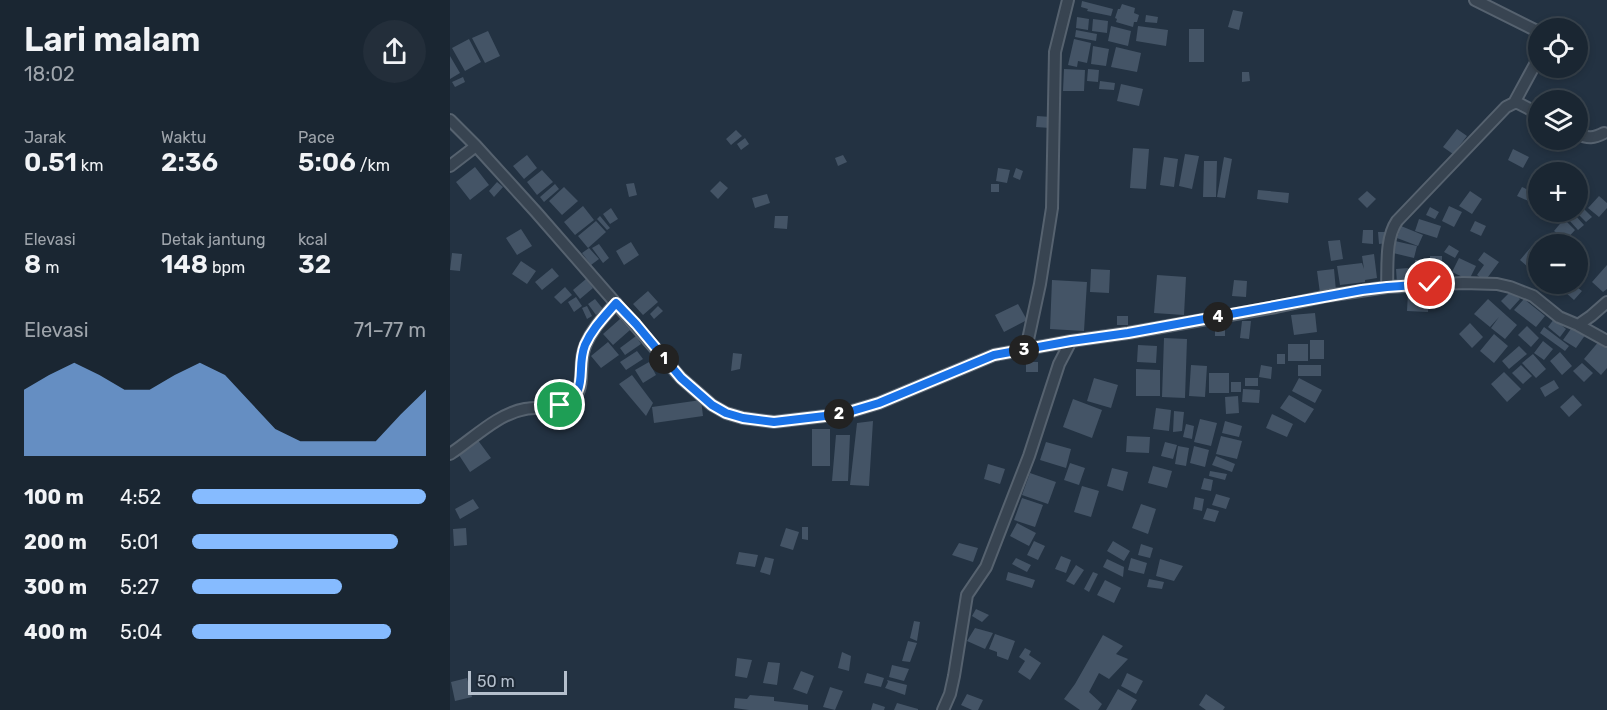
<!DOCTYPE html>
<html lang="id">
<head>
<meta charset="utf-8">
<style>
  body { margin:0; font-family:Rubik,sans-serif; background:#232e3a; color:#f1f3f6; height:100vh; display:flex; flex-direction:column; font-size:22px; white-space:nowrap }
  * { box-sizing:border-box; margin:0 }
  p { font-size:20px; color:#9fa5ac }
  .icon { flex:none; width:33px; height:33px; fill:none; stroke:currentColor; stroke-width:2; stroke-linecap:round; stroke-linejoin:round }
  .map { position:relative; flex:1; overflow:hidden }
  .drawer { display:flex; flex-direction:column; background:#1a2632; width:450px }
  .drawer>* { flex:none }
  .tools { position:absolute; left:1078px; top:18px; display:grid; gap:12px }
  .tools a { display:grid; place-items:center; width:60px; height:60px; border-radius:50%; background:#1a2632; box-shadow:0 3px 9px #0003,0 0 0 2px #38434d; font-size:30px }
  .scale { position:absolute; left:18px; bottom:15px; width:99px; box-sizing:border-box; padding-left:6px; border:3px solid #b4bfcc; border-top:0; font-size:16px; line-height:21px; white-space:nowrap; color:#b4bfcc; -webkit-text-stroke:4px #1d2936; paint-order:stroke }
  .pin { position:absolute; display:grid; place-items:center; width:51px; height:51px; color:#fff; margin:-26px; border:3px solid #fff; border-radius:50%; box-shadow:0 2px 6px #0007 }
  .km { position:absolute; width:30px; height:30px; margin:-15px; border-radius:50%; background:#222; color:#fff; font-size:16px; line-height:30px; text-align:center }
  .round { display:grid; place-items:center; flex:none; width:63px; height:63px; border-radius:32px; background:#232e3a }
  .overview { display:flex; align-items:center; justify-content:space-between; height:102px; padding:0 24px }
  h1 { font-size:33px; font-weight:600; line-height:45px }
  .figures { display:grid; grid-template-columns:repeat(3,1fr); gap:9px; height:102px; padding:6px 24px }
  .figures div { display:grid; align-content:center }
  .figures b { font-size:26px; font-weight:600 }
  .figures small { font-size:16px; font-weight:400 }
  .figures p { font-size:16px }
  .chart { height:168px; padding:12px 24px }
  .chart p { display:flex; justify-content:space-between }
  .chart svg { width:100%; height:108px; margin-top:6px; fill:#86bbff; opacity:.7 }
  ul { padding:0 24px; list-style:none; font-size:20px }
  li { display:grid; grid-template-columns:96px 72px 1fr; align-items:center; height:45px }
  li i { height:15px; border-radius:8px; background:#86bbff }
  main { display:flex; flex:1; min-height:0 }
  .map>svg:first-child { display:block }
</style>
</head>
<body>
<main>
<section class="drawer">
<div class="overview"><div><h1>Lari malam</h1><p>18:02</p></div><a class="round"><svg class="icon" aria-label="share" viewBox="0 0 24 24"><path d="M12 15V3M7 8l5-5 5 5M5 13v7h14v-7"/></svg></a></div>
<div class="figures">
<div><p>Jarak</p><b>0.51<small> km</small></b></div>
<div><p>Waktu</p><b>2:36</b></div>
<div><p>Pace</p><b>5:06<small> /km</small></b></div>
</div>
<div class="figures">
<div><p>Elevasi</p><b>8<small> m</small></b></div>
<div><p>Detak jantung</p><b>148<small> bpm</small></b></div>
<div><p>kcal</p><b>32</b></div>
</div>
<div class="chart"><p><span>Elevasi</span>71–77 m</p>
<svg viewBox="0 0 160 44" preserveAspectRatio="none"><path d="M0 44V17L10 11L20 6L30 11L40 17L50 17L60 11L70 6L80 11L90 22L100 33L110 38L120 38L130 38L140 38L150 27L160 17V44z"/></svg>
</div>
<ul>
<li><b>100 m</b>4:52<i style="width:100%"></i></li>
<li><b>200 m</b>5:01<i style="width:88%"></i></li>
<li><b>300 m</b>5:27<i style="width:64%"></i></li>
<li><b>400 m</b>5:04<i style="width:85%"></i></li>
</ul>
</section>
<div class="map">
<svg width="1157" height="710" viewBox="0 0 1157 710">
  <rect width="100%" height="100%" fill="#233242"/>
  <!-- building -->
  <path fill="#445466" d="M632 1 663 9 661 16 637 11 638 9 631 7Z
    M672 4 685 8 684 13 689 15 687 22H684L683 27 666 22 667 19 665 18 668 9H670Z
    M783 10 793 12 789 30 778 27Z
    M696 15 708 17 707 23 695 22Z
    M627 17 639 19 638 30 626 28Z
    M643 19 658 21 657 33 642 31Z
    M661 26 681 31 678 46 658 41Z
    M688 26 718 30 716 46 686 41Z
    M739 29H754V62H739Z
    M626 30 647 34 646 41 625 37Z
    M38 31 50 56 35 63 22 38Z
    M19 39 31 62 15 71 2 48Z
    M624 39 641 43 637 63 628 61 627 67 618 65Z
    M643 46 659 49 656 66 641 64Z
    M666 47 691 53 687 72 661 67Z
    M0 56 10 73 0 79Z
    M614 69 635 70 634 91H613Z
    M638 69 649 70 648 82 637 81Z
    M792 72H799L800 81 792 82Z
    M13 77 15 82 5 87 2 82Z
    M650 81 665 83 664 90 649 89Z
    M671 84 693 89 689 106 667 101Z
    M587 116 601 117 600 128 586 127Z
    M1007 129 1017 136 1003 154 993 147Z
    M286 130 292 136 281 145 276 139Z
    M295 138 299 144 291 150 287 144Z
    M683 148 699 149 696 189 680 188Z
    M1063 149 1079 157 1073 168 1058 160Z
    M735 154 749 156 742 189 729 186Z
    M77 155 87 168 74 179 63 166Z
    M393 155 397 162 388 166 385 158Z
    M714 157 728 159 724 187 710 185Z
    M774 157 782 159 775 198 767 197Z
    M754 161H767L766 197H753Z
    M25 167 39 185 20 200 6 182Z
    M548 168 560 170 557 183 546 181Z
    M566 168 573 171 570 180 563 177Z
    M92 170 103 182 87 195 77 182Z
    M270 181 278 188 268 199 260 191Z
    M47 182 53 187 44 197 39 191Z
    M184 183 187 195 179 197 176 184Z
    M105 184 109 189 94 202 90 197Z
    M541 184H549V192H541Z
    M114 187 128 201 112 215 99 201Z
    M1072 187 1087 194 1083 203 1067 196Z
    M808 190 839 193 838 203 807 199Z
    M917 191 926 199 917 208 908 199Z
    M1020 191 1032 199 1022 214 1009 206Z
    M317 194 320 203 305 208 302 198Z
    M1149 196 1157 203V208L1149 217 1138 208Z
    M133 206 144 220 125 235 114 222Z
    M999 206 1012 212 1004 227 992 221Z
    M980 207 989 212 985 219 976 215Z
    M161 208 168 219 160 224 153 214Z
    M1134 209 1142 217 1136 222 1128 214Z
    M1088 212H1100L1105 214 1100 222 1086 215Z
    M1125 215 1134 225 1128 230 1119 220Z
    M150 216 160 228 157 230 147 219Z
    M325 216H338L337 229 324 228Z
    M969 219 991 226 987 238 965 231Z
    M1114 219 1125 230 1116 240 1104 231Z
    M146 221 156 232 138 248 128 236Z
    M1025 221 1036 226 1031 236 1020 231Z
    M951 226 973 235 968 246 947 238Z
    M71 229 82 246 67 255 56 238Z
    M913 230H923V244L912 243Z
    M928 232H937L938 243 929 244Z
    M890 240 893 259 881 261 878 241Z
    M945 241 967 246 964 258 943 253Z
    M181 242 189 255 174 265 166 251Z
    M149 244 159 258 153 263 142 248Z
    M999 245 1009 251 1005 258 994 252Z
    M1082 246 1089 252V257L1079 268 1070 260Z
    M139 248 149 259 141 265 132 253Z
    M1034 252 1049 262 1035 281 1027 275 1034 265 1028 260Z
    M2 253 12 254 10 271 0 270Z
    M924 254 927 278 915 280V282L890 285 887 266 912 263 914 269 912 256Z
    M980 256H992V265H980Z
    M1009 258 1026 266 1019 280 1002 272Z
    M1132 258 1140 265 1129 275 1128 274V262Z
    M965 260H979V278H965Z
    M71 261 86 271 77 284 62 274Z
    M1157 265V289L1153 292 1142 282Z
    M980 267H995V277L980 278Z
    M102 268 109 276 92 290 85 282Z
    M958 268 959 282 947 283 946 269Z
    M641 269 660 270 659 293 640 292Z
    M884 269 886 291 870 293 867 271Z
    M707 275 736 277 734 315 704 313Z
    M136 279 143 288 130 299 123 290Z
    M602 280 637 282 634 331 600 329Z
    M784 280 797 281 796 297 782 296Z
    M1116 284H1123L1132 291 1124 300 1115 292 1120 286Z
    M115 287 122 295 111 304 104 297Z
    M198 291 208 302 193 315 183 304Z
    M1061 291 1070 299 1060 310 1051 301Z
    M958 293 979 294 978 312 957 311Z
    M126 297 132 306 124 312 118 302Z
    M145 299 153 309 146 315 138 304Z
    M1038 299 1067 325 1055 339 1041 328 1049 317 1040 327 1024 314Z
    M1074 299 1095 316 1086 327 1064 310Z
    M568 304 577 320 554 332 545 315Z
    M137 306 142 316 137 319 132 308Z
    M208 306 213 311 204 319 200 314Z
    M865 313 867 332 844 335 841 315Z
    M667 316H678V325H667Z
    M170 319 180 330 163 345 153 334Z
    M1104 319 1116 329 1110 337 1098 327Z
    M792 321H801L799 339 790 338Z
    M1020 323 1033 337 1022 348 1009 334Z
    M765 326H775V336H765Z
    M1077 326 1089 338 1081 347 1068 335Z
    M1123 326 1136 334 1126 348 1113 340Z
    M1094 327 1119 346 1115 351 1090 333Z
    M1044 334 1058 346 1044 363 1030 351Z
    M186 336 191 344 175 355 170 348Z
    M714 338 737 339 735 398 712 397Z
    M860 340H874V359H860Z
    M1150 340 1157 346V368L1151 375 1134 359Z
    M1093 341 1103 349 1094 360 1084 353Z
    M158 342 169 355 151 368 141 356Z
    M838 344H858V361H838Z
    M688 345 707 346 706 363 687 362Z
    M1069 346 1077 354 1059 369 1052 361Z
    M187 351 193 359 176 370 170 362Z
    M1110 352 1122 366 1112 375 1100 361Z
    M283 353 292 354 290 369 281 371Z
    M827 354H835V364H827Z
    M1083 354 1096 369 1086 378 1072 363Z
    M199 362 206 375 193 383 185 370Z
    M576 362H588V372H576Z
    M1132 363 1143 373 1134 382 1123 371Z
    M741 365 757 366 755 397 739 396Z
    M811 365 822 367 821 379 809 377Z
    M848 365H871V376H848Z
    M1071 365 1082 376 1073 384 1062 373Z
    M686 369 710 370V396H686Z
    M1054 372 1071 389 1057 402 1041 384Z
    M759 373H779V393H759Z
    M182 375 203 403 196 416 169 384Z
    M644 378 668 385 661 408 637 401Z
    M795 378H808V386H795Z
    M849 378 872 390 865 403 842 391Z
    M1104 380 1109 388 1095 397 1090 388Z
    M781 382H791V392H781Z
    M793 389 810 390 809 403 792 402Z
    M839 395 864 409 855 423 830 408Z
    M1123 395 1132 405 1119 417 1110 407Z
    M788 396 789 413 776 414 775 397Z
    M623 399 652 410 642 438 613 427Z
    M251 400 253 416 204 423 202 407Z
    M706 408 721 410 719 431 703 429Z
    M724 411 734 412 732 431 723 432Z
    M822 414 843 424 837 437 816 428Z
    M750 419 767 423 761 446 744 442Z
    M423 421 419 486 400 485 407 423Z
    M775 421 792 426 789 437 772 433Z
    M736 424 744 426 742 439 733 437Z
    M362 429H380V466H362Z
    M386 435H400L398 481H382Z
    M677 436 700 437 699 453 676 452Z
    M771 436 792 441 787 459 766 454Z
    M27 439 41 458 20 472 7 452Z
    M596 442 621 449 616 468 590 460Z
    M715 442 727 445 723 459 711 456Z
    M728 446 739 448 736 466 725 464Z
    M744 446 759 450 755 467 740 463Z
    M766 456 785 464 782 472 762 465Z
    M620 463 635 468 629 485 614 480Z
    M538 464 555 469 550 484 534 479Z
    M703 466 722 471 717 488 698 483Z
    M662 468 678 472 673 491 657 486Z
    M760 471 777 474 775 480 759 476Z
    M580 473 606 482 598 504 572 495Z
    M754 478 763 480 761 491 751 489Z
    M632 486 649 491 641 517 624 512Z
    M766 494 780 498 776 509 762 505Z
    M745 497 754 499 752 511 743 509Z
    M572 498 593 505 585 527 564 520Z
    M23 499 29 508 10 519 5 509Z
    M691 504 706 509 698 534 682 528Z
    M757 508 769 511 765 522 753 519Z
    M567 523 586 533 579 546 560 536Z
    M352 527H358V540L352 539Z
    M16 528 17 545 4 546 3 529Z
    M336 528 349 532 343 550 330 546Z
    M584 541 595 546 588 560 577 555Z
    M663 541 680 551 674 561 657 551Z
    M509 543 528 548 523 562 502 555Z
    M691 544 703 548 700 558 688 555Z
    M289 552 308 555 305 567 286 564Z
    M611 556 621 560 616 573 605 569Z
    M315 557 324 559 320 575 310 572Z
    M566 558 581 565 577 572 562 564Z
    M681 558 697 563 694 574 678 570Z
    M657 559 674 567 673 577 653 567Z
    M710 559 733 566 724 581 706 576Z
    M626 565 634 570 624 585 616 581Z
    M558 572 585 580 582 588 556 580Z
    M643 572 648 574 639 592 634 589Z
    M699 579 714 582 712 589 697 587Z
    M655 580 671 588 664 603 647 595Z
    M526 609 539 615 532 622 522 616Z
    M464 621 470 622 467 641 460 638Z
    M525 628 543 633 535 649 517 641Z
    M545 634 565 641 558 660 547 656V652L539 649Z
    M653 635 673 646 666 654 678 659 659 679 649 673 639 692 652 704 648 710H630L614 699 625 684Z
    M458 641 467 643 460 662 452 661Z
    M575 648 581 651 579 655 591 663 580 680 568 672 575 661 569 657Z
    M392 652 401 656 399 671 388 668Z
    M287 658 302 660 297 678 285 676Z
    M318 662 330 663 327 685 313 683Z
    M442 665 459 669 454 681 439 677Z
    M351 671 364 676 357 694 343 689Z
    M417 673 434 678 431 687 414 683Z
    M677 673 693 681 686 694 671 686Z
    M17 678 22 697 5 701 1 682Z
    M437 680 457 685 455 695 435 688 438 682Z
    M380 687 393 691 385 710 373 707Z
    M668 689 687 700 681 710H656Z
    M517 694 533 700 528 710H522L511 705Z
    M756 694 775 707 773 710H756L749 705Z
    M300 695 324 697V701L358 705V710H299L284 708 285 698 297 699Z
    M423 703 435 707 434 710H421Z
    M447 703 468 709V710H444Z"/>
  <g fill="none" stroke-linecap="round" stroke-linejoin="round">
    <defs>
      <path id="minor" d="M1025 0 1089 32
        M1064 103 1089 57
        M0 120 26 146 86 212 231 378 262 405 276 413 293 418 324 422 392 414 429 403 544 355 621 341 678 333 826 307 877 296 937 287 1013 283 1047 284 1060 287 1083 296 1109 317 1128 325 1157 341
        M1128 134C1138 139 1144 138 1154 133
        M0 166 26 146
        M937 287C938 266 935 239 947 221L1056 107 1064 103H1068L1089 114
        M1128 325 1141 316 1157 302
        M576 349 590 284 602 208 605 52 618 0
        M0 454C23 439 47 414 75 409 91 406 118 411 127 394 133 385 130 365 133 353 137 334 153 318 166 303
        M493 710 500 694 504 676 517 595 536 567 579 456 609 364 621 341"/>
    </defs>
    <!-- minor casing -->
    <use href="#minor" stroke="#56626f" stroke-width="14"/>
    <!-- minor -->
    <use href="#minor" stroke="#384451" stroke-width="10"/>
  </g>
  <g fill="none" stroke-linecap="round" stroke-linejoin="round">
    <defs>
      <path id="route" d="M110 405C141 393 125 370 135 345 142 329 154 317 166 303L186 324 231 378 262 405 276 413 293 418 324 422 392 414 429 403 544 355 621 341 678 333 912 290 937 287 980 284"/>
    </defs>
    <!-- route casing -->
    <use href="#route" stroke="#fff" stroke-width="12"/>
    <!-- route -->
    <use href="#route" stroke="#1a73e8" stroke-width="8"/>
  </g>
</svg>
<div class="tools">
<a><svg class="icon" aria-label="locate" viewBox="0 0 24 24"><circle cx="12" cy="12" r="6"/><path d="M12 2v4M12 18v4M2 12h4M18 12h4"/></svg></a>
<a><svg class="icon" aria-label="layers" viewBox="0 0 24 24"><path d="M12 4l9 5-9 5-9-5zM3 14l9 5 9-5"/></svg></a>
<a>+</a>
<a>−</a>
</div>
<div class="scale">50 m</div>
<div class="pin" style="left:110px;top:405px;background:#1e9e55"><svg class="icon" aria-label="arrive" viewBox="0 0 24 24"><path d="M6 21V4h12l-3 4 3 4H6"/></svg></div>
<div class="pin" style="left:980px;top:284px;background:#d93025"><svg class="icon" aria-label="check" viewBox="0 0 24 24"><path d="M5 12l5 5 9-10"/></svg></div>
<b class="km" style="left:214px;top:359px">1</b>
<b class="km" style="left:389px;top:414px">2</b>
<b class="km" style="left:574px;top:350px">3</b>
<b class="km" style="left:768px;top:317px">4</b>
</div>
</main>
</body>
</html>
